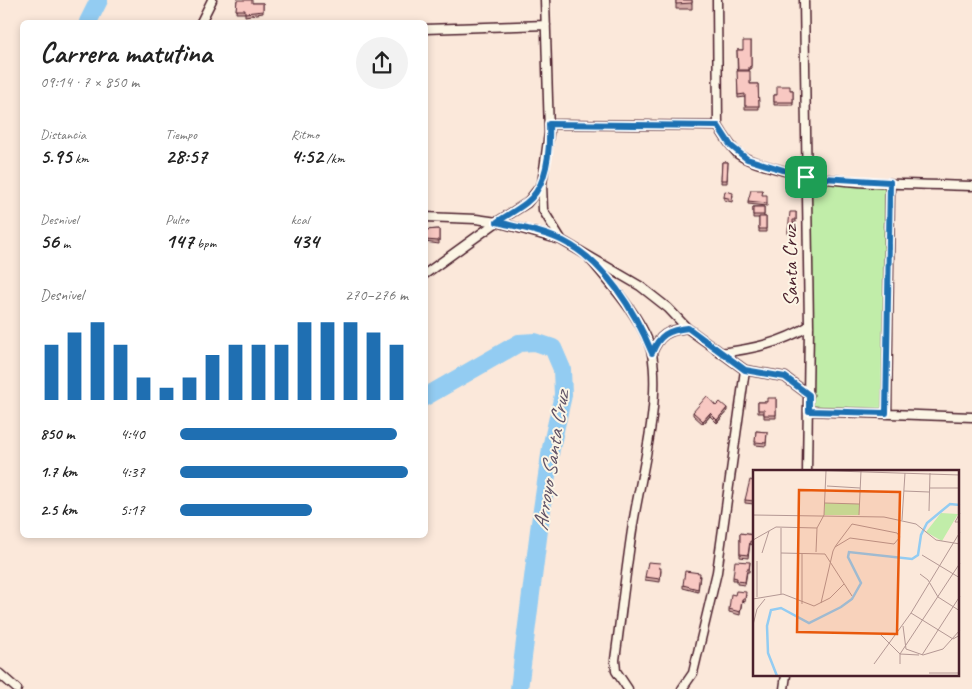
<!DOCTYPE html>
<html lang="es">
<head>
<meta charset="utf-8">
<style>
  body { margin:0; font-family:Caveat,sans-serif; background:#f2f2f2; color:#222; height:100vh; display:flex; flex-direction:column; font-size:19px; white-space:nowrap }
  * { box-sizing:border-box; margin:0 }
  p { font-size:16px; color:#767676 }
  .icon { flex:none; width:28px; height:28px; fill:none; stroke:currentColor; stroke-width:2; stroke-linecap:round; stroke-linejoin:round }
  .map { position:relative; flex:1; overflow:hidden }
  .panel { position:absolute; left:20px; top:20px; width:408px; height:518px; display:flex; flex-direction:column; background:#fff; border-radius:8px; box-shadow:0 2px 8px #0003 }
  .panel>* { flex:none }
  .pin { position:absolute; display:grid; place-items:center; width:42px; height:42px; color:#fff; margin:-21px; border-radius:10px; box-shadow:0 2px 8px #0006 }
  .round { display:grid; place-items:center; flex:none; width:52px; height:52px; border-radius:26px; background:#f2f2f2 }
  .headline { display:flex; align-items:center; justify-content:space-between; height:85px; padding:0 20px }
  h1 { font-size:28px; font-weight:700; line-height:38px }
  .stats { display:grid; grid-template-columns:repeat(3,1fr); gap:8px; height:85px; padding:5px 20px }
  .stats div { display:grid; align-content:center }
  .stats b { font-size:21px; font-weight:700 }
  .stats small { font-size:14px; font-weight:400 }
  .stats p { font-size:14px }
  .chart { height:140px; padding:10px 20px }
  .chart p { display:flex; justify-content:space-between }
  .chart svg { width:100%; height:90px; margin-top:5px; stroke:#1f6fb2; stroke-width:6 }
  ul { padding:0 20px; list-style:none; font-size:16px }
  li { display:grid; grid-template-columns:80px 60px 1fr; align-items:center; height:38px }
  li i { height:12px; border-radius:6px; background:#1f6fb2 }
  .map>svg:first-child { display:block }
</style>
</head>
<body>
<div class="map">
<svg width="972" height="689" viewBox="0 0 972 689">
  <rect width="100%" height="100%" fill="#fbe8da"/>
  <filter id="ink" filterUnits="userSpaceOnUse"><feTurbulence type="fractalNoise" baseFrequency=".02" numOctaves="2"/><feDisplacementMap in="SourceGraphic" scale="10" xChannelSelector="R" yChannelSelector="G"/><feConvolveMatrix kernelMatrix="1 2 1 2 8 2 1 2 1" color-interpolation-filters="sRGB"/></filter>
  <g filter="url(#ink)">
    <!-- green -->
    <path fill="#c1eda9" stroke="#86866a" d="M806 177 890 183 887 413 809 411Z"/>
    <g fill="none" stroke-linecap="round" stroke-linejoin="round">
      <!-- river -->
      <path stroke="#93ccf2" stroke-width="18" d="M88 22 99 0
        M425 397 519 343 535 342 553 348 562 369 563 395 551 448 539 530 519 689"/>
      <defs>
        <path id="minor" d="M717 0 718 126
          M804 0 809 326 807 472
          M201 22 212 0
          M425 29 546 25
          M549 124 718 126C724 136 730 146 738 154 746 160 757 163 767 166 832 187 904 183 972 186
          M542 184 543 210 561 239
          M425 217 476 219 497 222 561 240 640 286 668 308 687 328 745 370 717 572 693 673 682 689
          M590 259C610 283 646 323 652 354 661 404 641 474 633 524 626 569 621 615 615 660L616 671 628 689
          M425 274 497 222 527 203 542 184 549 133 545 0
          M652 353C659 335 668 330 687 328
          M720 353C753 349 781 343 809 326
          M745 370 785 377 809 395
          M809 411 972 417
          M887 413 890 183
          M0 674 17 689
          M784 689 786 675"/>
      </defs>
      <!-- minor casing -->
      <use href="#minor" stroke="#4a1f2b" stroke-width="11"/>
      <!-- minor -->
      <use href="#minor" stroke="#fcf5e5" stroke-width="8"/>
    </g>
    <!-- wall -->
    <path fill="#d5aca7" stroke="#4a1f2b" d="M237 0 252 3H263V13L245 16V13H236Z
      M676 0H692V9H676Z
      M751 41V69H749L750 84H758L759 109H745V97L738 98 737 50H743Z
      M790 90H793V105H774V95H777Z
      M722 162H728L727 183H721Z
      M733 195 732 202 724 200V197Z
      M762 195 767 203V206L748 204V201Z
      M753 207H764V217H766V232H759V218H753Z
      M796 212V223H793V233L788 234V231Z
      M439 229V244L425 242V230Z
      M776 398V418H764V413H758V402H767Z
      M716 406 727 411 717 423 710 416 703 424 693 415V412Z
      M756 431 767 432 766 446 755 445Z
      M754 481V504L745 503V500Z
      M740 533 754 535V545L750 544 748 558 740 557Z
      M750 562 749 572H747L745 585 737 584V580H733V577Z
      M660 568 661 571 660 582 645 580V577Z
      M700 576 698 592 683 588V585Z
      M746 595 745 602 742 601 740 615 729 612V609Z"/>
    <!-- shaded-wall -->
    <path fill="#ae8c88" stroke="#4a1f2b" d="M727 408V411L717 423V420Z
      M710 413V416L703 424V421Z"/>
    <!-- building -->
    <path fill="#f8c8c2" stroke="#4a1f2b" d="M237 0H252V3H263V11L245 13V10H236Z
      M676 0H692V3L676 4Z
      M743 41H751V66L749 67V70H738L737 50H743Z
      M737 71H750V84H758L759 106H745V94L738 95Z
      M777 86H790V90H793V102H774V95H777Z
      M722 162H728L727 180H721Z
      M751 190H763L762 195H767V203L748 201Z
      M725 191 733 193 732 199 724 197Z
      M753 207H764V215H753Z
      M790 212H796V220H793V231H788Z
      M759 217H766V229H759Z
      M439 229V241L425 240V230Z
      M707 396 716 406 720 402 727 408 717 420 710 413 703 421 693 412Z
      M767 398H776V415H764V410H758V402H767Z
      M756 431 767 432 766 443 755 442Z
      M750 480 754 481V501L745 500Z
      M740 533 754 535V542L750 541 748 555 740 554Z
      M735 561 750 562 749 569H747L745 582 737 581V578L733 577Z
      M648 562 660 563 659 568H661L660 579 645 577Z
      M685 571 700 573 698 589 683 585Z
      M736 591 746 592 745 599H742L740 612 729 609 731 594 735 595Z"/>
  </g>
  <g fill="none" stroke-linecap="round" stroke-linejoin="round" filter="url(#ink)">
    <defs>
      <path id="route" d="M549 124 718 126 731 146 747 159 806 177 890 182 886 413 809 411V395L785 377 745 370 688 328C668 330 659 335 652 353 635 311 605 262 563 241 543 231 518 227 497 222 506 216 517 210 526 203 548 186 550 150 549 124Z"/>
    </defs>
    <!-- route casing -->
    <use href="#route" stroke="#fff" stroke-width="10"/>
    <!-- route -->
    <use href="#route" stroke="#1f6fb2" stroke-width="6"/>
  </g>
  <g text-anchor="middle" stroke-width="4" stroke-linejoin="round" paint-order="stroke">
    <!-- street labels -->
    <g font-size="21" fill="#4a1f2b" stroke="#fcf5e5">
      <text transform="translate(790 266) rotate(-91)" y="7">Santa Cruz</text>
    </g>
    <!-- water labels -->
    <g font-size="22" font-style="italic" fill="#605367" stroke="#fcf5e5">
      <text transform="translate(550 461) rotate(-81)" y="8">Arroyo Santa Cruz</text>
    </g>
  </g>
  <!-- overview -->
  <g transform="translate(753 470)">
    <rect width="206" height="206" fill="#fbe8da"/>
    <path d="M72 33 106 34V45H71ZM188 43 205 44 189 71 173 62Z" fill="#c1eda9"/>
    <path fill="none" stroke="#93ccf2" stroke-width="2.5" d="M24 206 15 183 14 156 18 140 28 138 56 153 88 137 99 129 108 113 95 87 96 82 159 89 165 85 168 65 174 53 197 34 207 35"/>
    <path fill="none" stroke="#b49894" stroke-width="1" d="M51 0 207 5M74 16 107 18M177 18H207M151 21 176 22M72 33 106 34M176 41 177 3M207 43 202 52H207M0 45 131 47 163 54 183 70 207 74M106 45 108 1M149 50 152 3M0 70 23 57 64 58M63 82 64 58 71 45 73 1M9 83 16 61M28 83 72 84 99 126M49 83V134M169 85 207 108M4 91V127M167 104 175 110 185 127 207 141M28 124V58M0 129 30 124 61 136 77 128 91 114M68 133 80 81 82 77 84 74 99 54 144 63 147 67 141 74 97 68 82 77M158 143 200 169 207 165M0 155 4 139 12 129M150 156 153 179 170 185 190 179 207 160M128 165 147 184 166 185M169 185 207 126M121 194 158 143 207 62M147 194V184L207 93M176 203H207"/>
    <path fill="#e8590c" fill-opacity="0.15" stroke="#e8590c" stroke-width="2.5" d="M46 20 147 22 144 164 44 162Z"/>
    <rect width="206" height="206" fill="none" stroke="#4a1f2b" stroke-width="2.5"/>
  </g>
</svg>
<div class="pin" style="left:806px;top:177px;background:#1e9e55"><svg class="icon" aria-label="arrive" viewBox="0 0 24 24"><path d="M6 21V4h12l-3 4 3 4H6"/></svg></div>
<section class="panel">
<div class="headline"><div><h1>Carrera matutina</h1><p>09:14 · 7 × 850 m</p></div><a class="round"><svg class="icon" aria-label="share" viewBox="0 0 24 24"><path d="M12 15V3M7 8l5-5 5 5M5 13v7h14v-7"/></svg></a></div>
<div class="stats">
<div><p>Distancia</p><b>5.95<small> km</small></b></div>
<div><p>Tiempo</p><b>28:57</b></div>
<div><p>Ritmo</p><b>4:52<small> /km</small></b></div>
</div>
<div class="stats">
<div><p>Desnivel</p><b>56<small> m</small></b></div>
<div><p>Pulso</p><b>147<small> bpm</small></b></div>
<div><p>kcal</p><b>434</b></div>
</div>
<div class="chart"><p><span>Desnivel</span>270–276 m</p>
<svg viewBox="0 0 160 44" preserveAspectRatio="none"><path d="M5 44V17M15 44V11M25 44V6M35 44V17M45 44V33M55 44V38M65 44V33M75 44V22M85 44V17M95 44V17M105 44V17M115 44V6M125 44V6M135 44V6M145 44V11M155 44V17"/></svg>
</div>
<ul>
<li><b>850 m</b>4:40<i style="width:95%"></i></li>
<li><b>1.7 km</b>4:37<i style="width:100%"></i></li>
<li><b>2.5 km</b>5:17<i style="width:58%"></i></li>
</ul>
</section>
</div>
</body>
</html>
